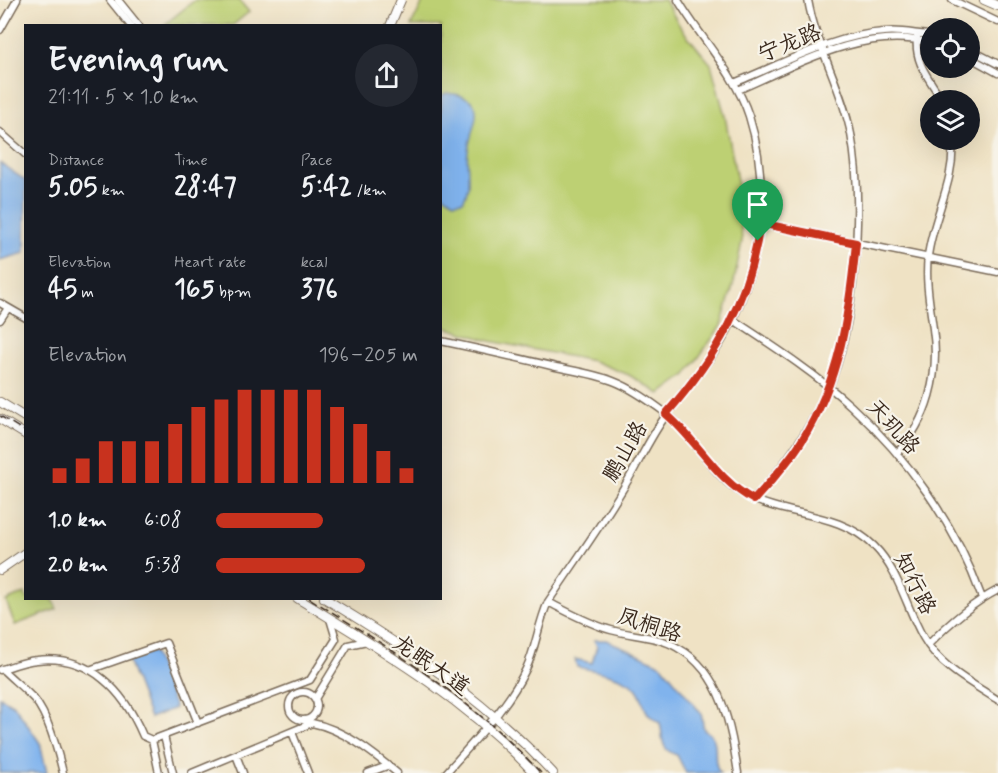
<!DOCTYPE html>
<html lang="en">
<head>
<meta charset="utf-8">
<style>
  body { margin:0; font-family:Mynerve,"LXGW WenKai TC",sans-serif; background:#242831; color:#f1f3f6; height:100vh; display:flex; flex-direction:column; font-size:22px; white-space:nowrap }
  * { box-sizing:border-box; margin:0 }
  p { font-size:20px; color:#9ea1a6 }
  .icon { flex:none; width:33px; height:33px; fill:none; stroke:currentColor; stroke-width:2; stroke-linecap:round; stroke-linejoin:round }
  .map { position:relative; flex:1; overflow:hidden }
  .side { position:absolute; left:24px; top:24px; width:418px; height:576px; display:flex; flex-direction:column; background:#171b24; border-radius:0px; box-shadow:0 6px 24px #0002 }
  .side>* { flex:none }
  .controls { position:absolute; left:920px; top:18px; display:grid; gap:12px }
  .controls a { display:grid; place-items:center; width:60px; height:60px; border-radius:50%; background:#171b24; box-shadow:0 6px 24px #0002; font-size:30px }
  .pin { position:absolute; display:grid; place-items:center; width:51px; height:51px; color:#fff; margin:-62px -26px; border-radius:50% 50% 50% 0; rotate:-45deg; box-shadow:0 0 6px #0007 }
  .pin .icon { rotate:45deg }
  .round { display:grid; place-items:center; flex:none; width:63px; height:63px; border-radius:32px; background:#242831 }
  .overview { display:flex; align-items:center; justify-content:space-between; height:102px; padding:0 24px }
  h1 { font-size:33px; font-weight:700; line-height:45px }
  .metrics { display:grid; grid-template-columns:repeat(3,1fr); gap:9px; height:102px; padding:6px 24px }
  .metrics div { display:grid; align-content:center }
  .metrics b { font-size:26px; font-weight:700 }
  .metrics small { font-size:16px; font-weight:400 }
  .metrics p { font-size:16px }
  .chart { height:168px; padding:12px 24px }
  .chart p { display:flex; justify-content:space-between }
  .chart svg { width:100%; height:108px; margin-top:6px; stroke:#c8321e; stroke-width:6 }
  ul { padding:0 24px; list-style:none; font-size:20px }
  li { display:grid; grid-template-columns:96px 72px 1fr; align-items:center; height:45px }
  li i { height:15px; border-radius:8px; background:#c8321e }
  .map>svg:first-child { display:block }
</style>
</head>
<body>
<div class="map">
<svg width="998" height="773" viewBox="0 0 998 773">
  <rect width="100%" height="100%" fill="#f7f3e8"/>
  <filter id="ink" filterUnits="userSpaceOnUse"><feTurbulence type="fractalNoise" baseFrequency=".0167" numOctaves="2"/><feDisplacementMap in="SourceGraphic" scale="12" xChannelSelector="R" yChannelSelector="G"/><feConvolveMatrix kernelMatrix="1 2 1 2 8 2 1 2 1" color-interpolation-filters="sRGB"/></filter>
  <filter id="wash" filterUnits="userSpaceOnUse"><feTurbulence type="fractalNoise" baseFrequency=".008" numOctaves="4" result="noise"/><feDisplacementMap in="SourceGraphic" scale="24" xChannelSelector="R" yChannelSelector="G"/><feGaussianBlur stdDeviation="1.35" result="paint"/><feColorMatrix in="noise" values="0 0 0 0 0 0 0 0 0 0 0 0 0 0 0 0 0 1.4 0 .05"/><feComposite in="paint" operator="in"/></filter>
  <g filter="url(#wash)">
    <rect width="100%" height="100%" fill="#efe2c4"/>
    <!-- green -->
    <path fill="#bdd073" stroke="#7c7d48" stroke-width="1.5" d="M195 0H239L249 12 233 25H164Z
      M424 0H665L681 28 711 64 725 116 738 186 742 241 734 282 721 326 686 375 660 394 629 375 593 361 490 341 441 326V26H411Z
      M25 593 26 598 53 599 57 609 15 625 6 601Z"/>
    <!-- water -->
    <path fill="#80b3ed" stroke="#5e6e86" stroke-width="1.5" d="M446 93C494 97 471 123 468 151 465 169 473 184 463 201L454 202 441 193V96Z
      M0 163 26 181 25 253 0 260Z
      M594 640H606L630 650 662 665 701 713 704 730C724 740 709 757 720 773H686L677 755C659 750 664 738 660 723 638 710 648 703 636 688 626 676 592 670 577 667L575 659 592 663 597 646Z
      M153 651 175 708 150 718 128 661Z
      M0 697 14 705 40 743 47 773H0Z"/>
  </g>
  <g filter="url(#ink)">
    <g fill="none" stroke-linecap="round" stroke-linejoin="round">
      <defs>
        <path id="minor" d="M110 0 131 26
          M118 0 139 26
          M952 0 998 22
          M0 30 17 0
          M917 37C914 64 930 79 942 100
          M969 49 998 64
          M969 57 998 73
          M734 83C780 65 834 35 884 32 899 30 915 34 930 35
          M738 90C796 65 866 25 930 43
          M0 132 26 155
          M760 223 998 272
          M0 303 26 318
          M732 319C773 346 815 373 851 406 908 458 956 525 982 598
          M0 320 8 308
          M441 341C479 349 518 358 556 367 575 371 595 374 613 381 632 388 651 402 667 414 696 438 712 477 745 495 787 518 838 510 874 546 899 571 906 607 923 637 939 666 971 683 998 700
          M897 453C928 420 940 374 933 329 930 305 925 281 928 256 933 216 956 180 952 140
          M754 500C784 466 809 432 827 391 856 328 864 202 851 134 842 88 816 46 808 0
          M548 602C568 612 589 624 611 630 633 636 659 636 678 648 722 672 731 728 738 773
          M928 645C949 623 971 604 998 590
          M2 669C11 678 21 686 30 695 47 709 58 752 63 773
          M0 670C12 666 24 661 37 660 90 654 124 691 143 736L152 740 159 773
          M89 670 166 643 198 723
          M289 706a14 14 0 1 1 28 0a14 14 0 1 1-28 0Z
          M315 699 348 645 367 641
          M292 732 308 773
          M164 736 173 773
          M152 740 310 680 336 639 330 619
          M236 755 243 773
          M192 773 312 723C343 729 373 753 397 773
          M368 773 387 766
          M446 773C474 740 507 709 526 669 536 648 538 624 548 602 572 566 598 530 621 492 637 467 649 438 667 414 686 388 708 365 724 337 760 271 772 189 749 116 735 73 701 39 678 0"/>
        <path id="major" d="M984 0 998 6
          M390 26 401 0
          M0 402 26 418
          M0 419 26 435
          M0 570 26 552
          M297 598C382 650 466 699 534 773
          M324 598C410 650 484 699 553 773"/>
      </defs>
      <!-- minor casing -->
      <use href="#minor" stroke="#7a6a58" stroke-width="9"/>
      <!-- major casing -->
      <use href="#major" stroke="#7a6a58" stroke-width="10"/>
      <!-- minor -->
      <use href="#minor" stroke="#fff" stroke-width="6"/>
      <!-- major -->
      <use href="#major" stroke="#fff" stroke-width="8"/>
      <!-- rail -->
      <path stroke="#3b2a1e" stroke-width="1.5" stroke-dasharray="9 4.5" stroke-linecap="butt" d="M0 416 26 432
        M309 598C395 651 471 698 541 773"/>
    </g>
  </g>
  <g fill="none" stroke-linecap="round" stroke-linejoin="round" filter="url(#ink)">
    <defs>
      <path id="route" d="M760 223 856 243C849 315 840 380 801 442 788 463 770 482 754 500 716 480 698 441 666 414 716 357 750 299 760 223Z"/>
    </defs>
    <!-- route casing -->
    <use href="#route" stroke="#fff" stroke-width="12"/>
    <!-- route -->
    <use href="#route" stroke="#c8321e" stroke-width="8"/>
  </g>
  <g text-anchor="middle" stroke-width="4.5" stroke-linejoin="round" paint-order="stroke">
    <!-- street labels -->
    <g font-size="22" fill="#3b2a1e" stroke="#f7f3e8">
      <text transform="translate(789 42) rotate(-22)" y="8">宁龙路</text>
      <text transform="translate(894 426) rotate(47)" y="8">天玑路</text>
      <text transform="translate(624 451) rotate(-60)" y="8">鹏山路</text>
      <text transform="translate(916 583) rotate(63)" y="8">知行路</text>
      <text transform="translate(650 624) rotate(18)" y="8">凤桐路</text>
      <text transform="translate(432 664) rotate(35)" y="8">龙眠大道</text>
    </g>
  </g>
</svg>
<div class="controls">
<a><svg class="icon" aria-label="locate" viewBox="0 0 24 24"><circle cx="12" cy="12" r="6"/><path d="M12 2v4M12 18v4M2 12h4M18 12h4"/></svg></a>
<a><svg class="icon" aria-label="layers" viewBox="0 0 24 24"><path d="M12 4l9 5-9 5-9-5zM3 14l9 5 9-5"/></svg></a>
</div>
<div class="pin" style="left:758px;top:241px;background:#1e9e55"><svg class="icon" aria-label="arrive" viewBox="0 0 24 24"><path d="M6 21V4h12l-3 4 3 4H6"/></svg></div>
<section class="side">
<div class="overview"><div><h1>Evening run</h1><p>21:11 · 5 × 1.0 km</p></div><a class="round"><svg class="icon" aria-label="share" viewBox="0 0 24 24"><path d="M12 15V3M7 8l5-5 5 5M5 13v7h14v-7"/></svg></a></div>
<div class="metrics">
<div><p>Distance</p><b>5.05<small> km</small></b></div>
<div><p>Time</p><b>28:47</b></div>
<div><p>Pace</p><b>5:42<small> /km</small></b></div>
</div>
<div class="metrics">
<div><p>Elevation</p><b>45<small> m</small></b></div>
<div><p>Heart rate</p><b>165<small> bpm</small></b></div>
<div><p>kcal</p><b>376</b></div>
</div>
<div class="chart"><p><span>Elevation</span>196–205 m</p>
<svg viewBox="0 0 160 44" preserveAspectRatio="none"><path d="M5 44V38M15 44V34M25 44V27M35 44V27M45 44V27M55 44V20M65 44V13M75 44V10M85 44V6M95 44V6M105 44V6M115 44V6M125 44V13M135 44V20M145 44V31M155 44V38"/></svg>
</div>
<ul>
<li><b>1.0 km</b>6:08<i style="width:53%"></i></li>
<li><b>2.0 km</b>5:38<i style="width:74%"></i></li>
</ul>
</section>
</div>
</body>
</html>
